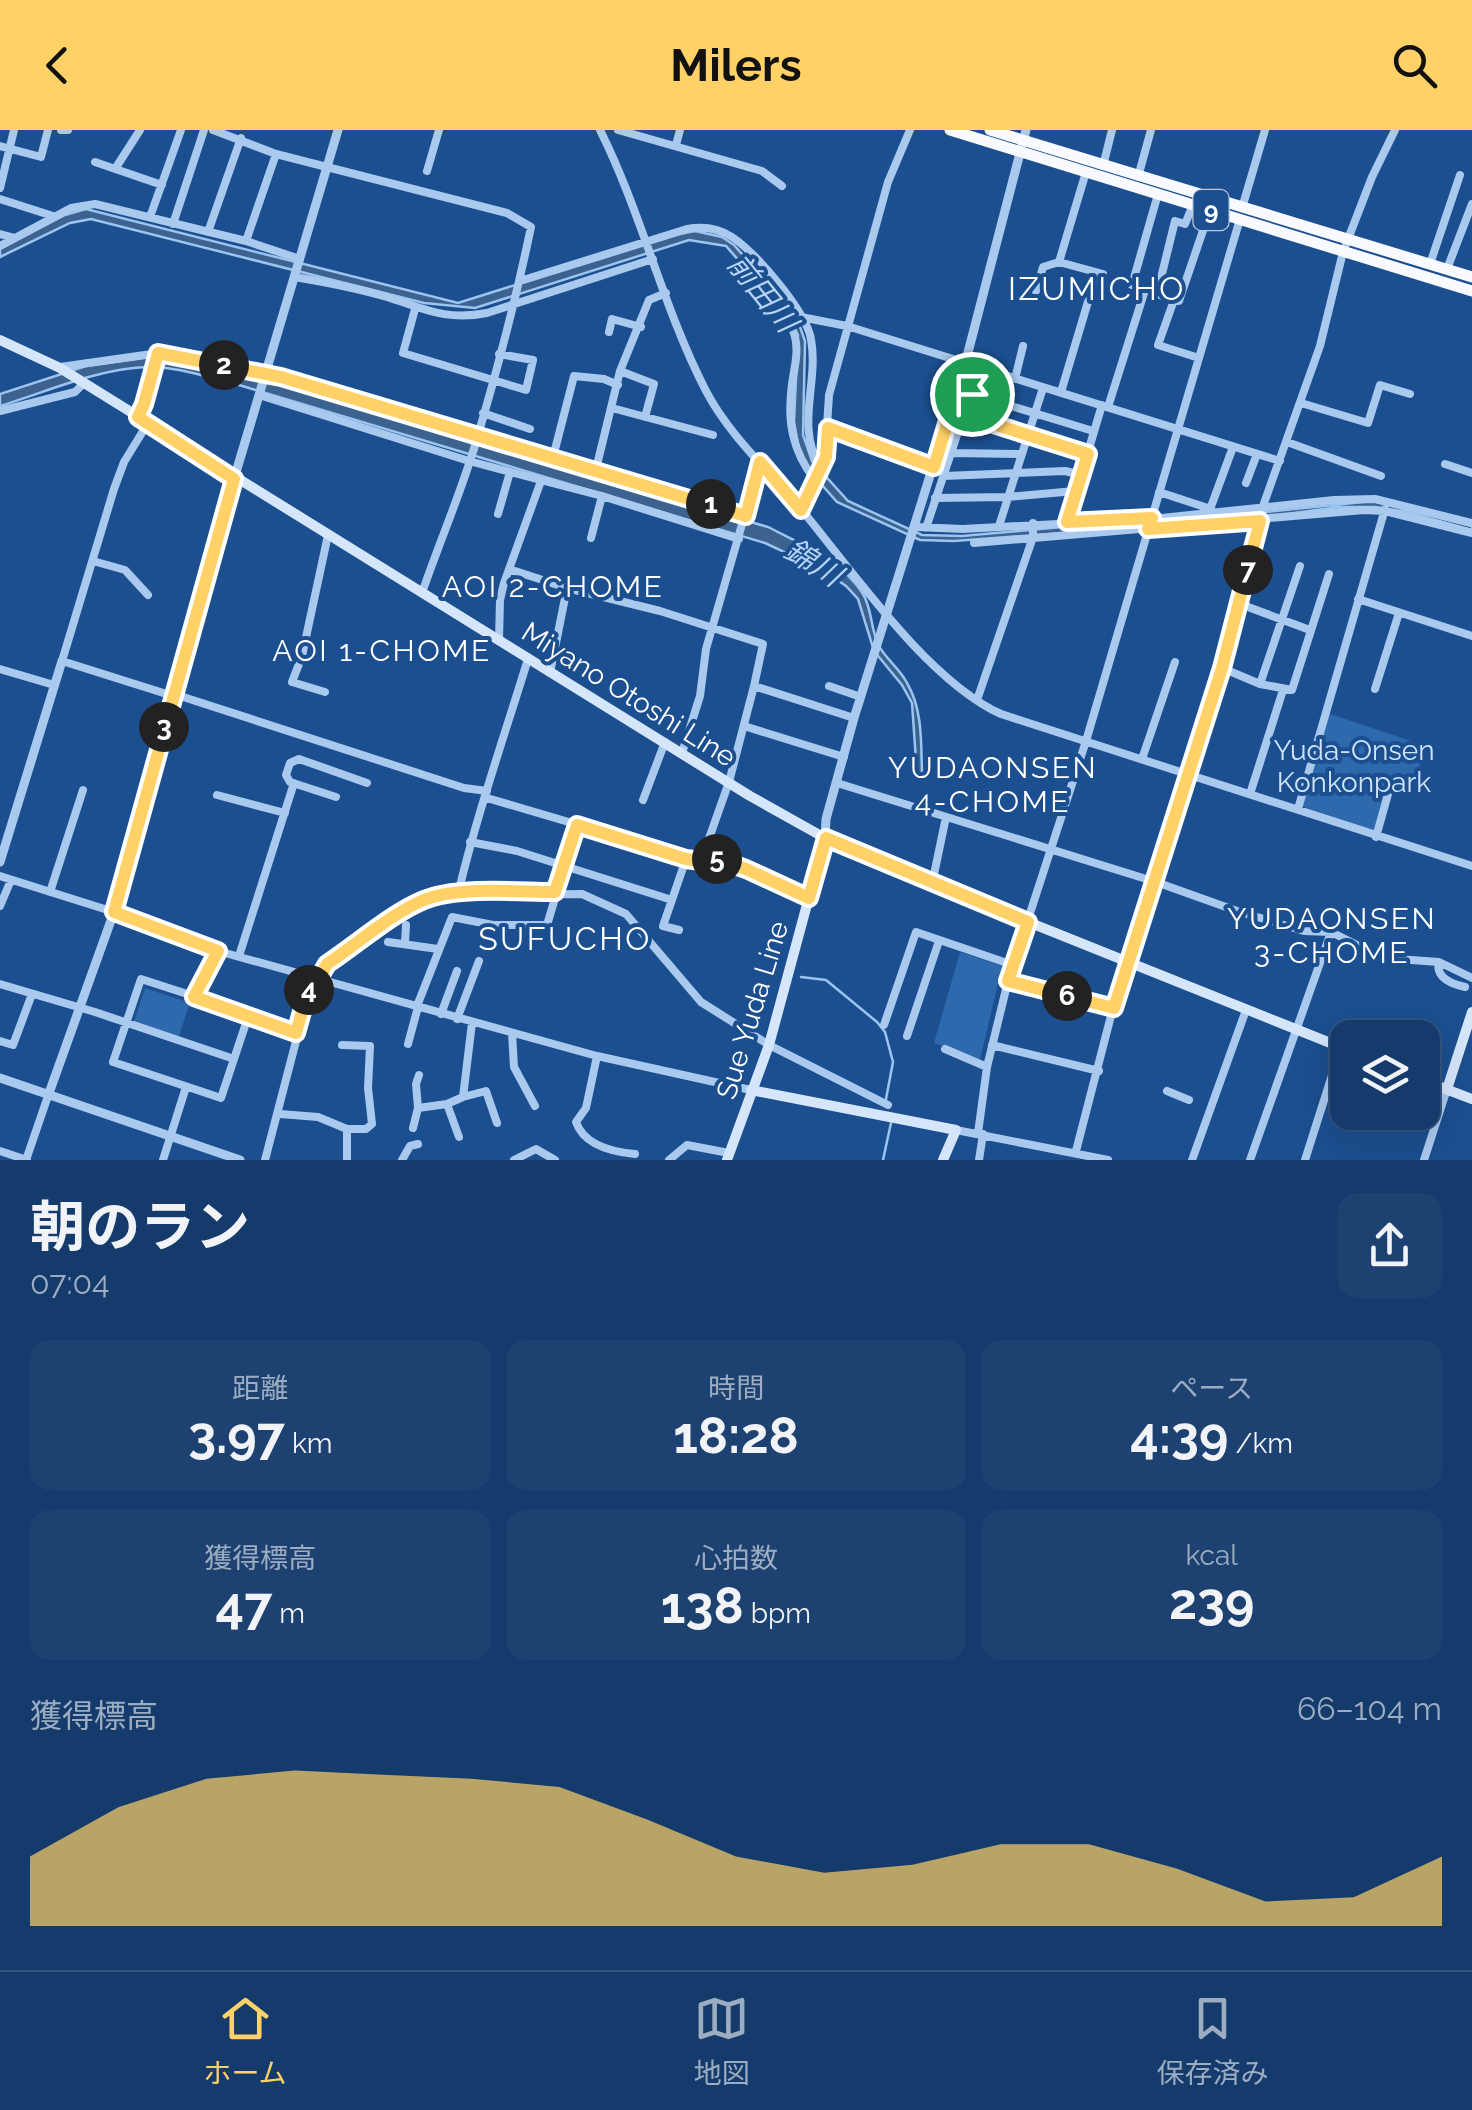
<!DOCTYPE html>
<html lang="ja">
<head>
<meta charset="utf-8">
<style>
  body { margin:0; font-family:Raleway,"Noto Sans JP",sans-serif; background:#1d4271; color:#f1f3f6; height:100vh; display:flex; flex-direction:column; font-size:38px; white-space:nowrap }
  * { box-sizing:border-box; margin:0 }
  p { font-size:32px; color:#9dadc1 }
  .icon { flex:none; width:55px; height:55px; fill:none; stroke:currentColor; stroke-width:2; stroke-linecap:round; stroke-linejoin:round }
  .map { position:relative; height:1030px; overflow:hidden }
  .details { display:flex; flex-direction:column; background:#143b6b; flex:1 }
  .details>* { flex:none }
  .buttons { position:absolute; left:1330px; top:890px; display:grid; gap:20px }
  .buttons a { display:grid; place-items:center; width:110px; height:110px; border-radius:20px; background:#143b6b; box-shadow:0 10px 40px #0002,0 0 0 2px #33557e; font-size:50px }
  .pin { position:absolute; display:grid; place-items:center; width:85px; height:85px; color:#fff; margin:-42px; border:5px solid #fff; border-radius:50%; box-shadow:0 2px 10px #0007 }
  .km { position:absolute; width:50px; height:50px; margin:-25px; border-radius:50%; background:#222; color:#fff; font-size:28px; line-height:50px; text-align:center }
  .round { display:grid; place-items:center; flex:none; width:105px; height:105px; border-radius:20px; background:#1d4271 }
  .head { display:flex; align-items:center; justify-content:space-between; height:170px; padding:0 30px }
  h1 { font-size:55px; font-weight:700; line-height:75px }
  .metrics { display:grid; grid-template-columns:repeat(3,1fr); gap:15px; height:170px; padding:10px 30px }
  .metrics div { display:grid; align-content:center; border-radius:20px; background:#1d4271; text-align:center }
  .metrics b { font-size:50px; font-weight:700 }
  .metrics small { font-size:28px; font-weight:400 }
  .metrics p { font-size:28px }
  .chart { height:280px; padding:20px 30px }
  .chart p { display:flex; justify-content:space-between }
  .chart svg { width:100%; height:180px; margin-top:10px; fill:#ffd166; opacity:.7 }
  header { display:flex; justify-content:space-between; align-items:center; height:130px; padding:0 30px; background:#ffd166; color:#111; font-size:45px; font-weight:700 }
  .menu { display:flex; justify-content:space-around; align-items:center; height:140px; border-top:2px solid #33557e; background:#143b6b; font-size:28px; color:#9dadc1 }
  .menu a { display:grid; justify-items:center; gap:5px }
  .menu .selected { color:#ffd166 }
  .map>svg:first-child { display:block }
</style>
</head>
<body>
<header><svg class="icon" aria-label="back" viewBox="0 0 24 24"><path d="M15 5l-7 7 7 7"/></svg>Milers<svg class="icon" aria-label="search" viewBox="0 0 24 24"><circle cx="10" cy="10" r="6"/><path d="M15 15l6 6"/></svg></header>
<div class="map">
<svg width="1472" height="1030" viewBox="0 0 1472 1030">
  <rect width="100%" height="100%" fill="#1b4f8f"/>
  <!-- green -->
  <path fill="#2e69ad" d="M1327 583 1426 616 1413 657 1393 651 1375 701 1301 676Z
    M960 822 1002 836 980 930 934 913Z
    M145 858 190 873 179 906 134 892Z"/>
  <!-- water -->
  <path fill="#3c6290" stroke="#9cc4f0" stroke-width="2.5" d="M86 79 458 173 674 105 695 101 722 107 734 115 785 173 799 194 805 211 803 305 812 331 848 371 922 405 962 406 1073 396 1138 395 1373 371 1472 396V400L1407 382 1375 377H1338L1244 390 954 411 920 410 837 372 808 339 800 325 794 292 798 205 768 164 726 116 689 110 475 178 424 173 91 89 70 93 0 127V119L65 85Z
    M150 227 204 234 281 255 768 397C801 414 843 431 863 464 873 481 870 499 879 516 886 529 900 539 907 553 923 580 921 614 922 645H917L912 573 902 555 874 521 858 469 846 456 821 439 765 413 239 255C209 248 177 236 146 237 97 239 46 262 0 276V264L86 236Z"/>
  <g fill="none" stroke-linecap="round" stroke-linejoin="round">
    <!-- stream -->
    <path stroke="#9cc4f0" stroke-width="2.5" d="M801 847 826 850 877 892 885 902 893 932 886 969
      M883 1030 891 993"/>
    <!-- minor -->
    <path stroke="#a9c9ee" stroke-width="8" d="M61 0H68
      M213 0 276 24 507 83 531 97C516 169 497 241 476 312 461 363 439 413 422 463
      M600 0C642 84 663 178 706 261 729 305 769 341 801 379 853 442 928 551 1001 584L1472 736
      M618 0 762 41 782 56
      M676 15 680 0
      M0 16 41 27 48 0
      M95 32 162 55
      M1103 36 1112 0
      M115 39 140 0
      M427 41 439 0
      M1138 47 1151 0
      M0 58 14 0
      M1158 64 1132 155 1174 170
      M0 69 53 86
      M1242 78 1265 0
      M150 87 181 0
      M173 94 204 0
      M208 102 241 8
      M0 104 15 108
      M246 111 276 24
      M0 116 71 78 95 74 246 111 300 129
      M1059 132 1103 144
      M1430 134 1460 45
      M1447 139 1472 74
      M294 147C325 152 356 158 387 167 425 179 446 191 487 183L653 129
      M520 151 687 99C704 96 718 98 732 107 756 123 806 181 811 209 819 254 795 295 820 337
      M780 157 767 169C777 180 792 192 795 207 799 222 794 239 792 254 787 291 792 321 815 350
      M1036 161 1043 137 1059 132 1086 42
      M1157 164 1175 91 1185 94 1193 75
      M415 179 403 223 526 260 533 230 499 224
      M801 187 847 196 1280 331
      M609 202 612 189 641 197
      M1199 228 1158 215 1174 170 1179 171 1210 80
      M60 237 159 223 279 246 747 386
      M620 241 654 254 645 287
      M1015 249 1023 216
      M1061 262 1096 145
      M972 264 1093 301
      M259 265 469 331 602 366 739 409
      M1301 273 1368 293 1380 255 1410 264
      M1108 277 1145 160
      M612 278 713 305
      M0 281 75 262 83 254
      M483 283 530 299
      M965 285 1088 323
      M137 287 159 223
      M148 293 124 332 114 359 62 531 173 566
      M828 297 934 337
      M1287 312 1381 346
      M952 323 1022 324
      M552 331 574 246 604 249 618 255
      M1445 334 1472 343
      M595 343 620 241 649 170 666 163
      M944 346 1065 341 1082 345
      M1246 353 1257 324
      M1159 362 1211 379
      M935 368 1008 367 1075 361
      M801 380 825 327 829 265 888 52 910 0
      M1209 382 1233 317
      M498 384 510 342
      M1067 392 1102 275
      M999 396 1043 258
      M916 397 963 399 1152 389 1334 370 1375 369 1472 393
      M926 398 979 239
      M591 408 602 366
      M974 413 1364 380 1385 381 1472 403
      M93 431 125 440 148 465
      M509 439 567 458 660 481 763 514 754 556
      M1358 469 1472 506
      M1240 474 1310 500
      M499 510 500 470 504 453 541 351
      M1222 538 1260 554 1292 560 1329 444
      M0 539 54 555
      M550 543 567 458
      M1260 554 1300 436
      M829 556 861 567
      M1375 559 1399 483
      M325 562 292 552 302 526 328 405
      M174 564 464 658 487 661
      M977 570 1033 407V393
      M744 596 844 627
      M682 623 700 566 706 519 760 332
      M1142 629 1175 532
      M837 653 1156 752 1237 781 1304 801 1331 802 1383 828 1439 832 1472 848
      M1250 664 1283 560
      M217 665 285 683
      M336 667 290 652 286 645 290 633 299 629 367 653
      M487 668 701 731 729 652 754 556 854 588
      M643 670 665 612
      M1298 679 1385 379
      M1376 707 1392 650
      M470 712 517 721 672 770
      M703 724 746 739 809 768
      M0 746 114 782 218 821 597 926 751 960
      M932 754 946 687
      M50 762 83 660
      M458 764C477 684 504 607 528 529
      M0 776 11 750
      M679 800 663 796 686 729
      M388 812 438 819
      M405 813 406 795
      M239 826 294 653
      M1439 832C1435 847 1451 854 1465 857
      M319 848 327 834 414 776 436 766 582 764 626 784 701 872 769 915 888 975
      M1008 851 1113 878
      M0 854 95 882 234 929
      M194 867 218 821
      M417 876 452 787 493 795H547L577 695
      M249 884 221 968 113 932 141 849 249 884 296 903
      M441 884 457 841
      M457 889 479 831
      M884 895 916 802 1013 835
      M512 903 514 937 535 976
      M907 906 939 811
      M0 911 13 915 32 864
      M408 914 418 877
      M992 915 1099 941
      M945 919 987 937
      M597 926 586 978 576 992C584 1015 613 1022 635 1024
      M419 945 416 954 418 978 447 974 463 967 472 893
      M1167 961 1189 970
      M463 967 486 961 497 993
      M447 974 459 1007
      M280 984 318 987 347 999H366L372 994 368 958 370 916 342 915
      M413 998 418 978
      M956 1000 1108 1030
      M978 1003 987 937 1008 851 1086 611 1240 89
      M0 1021 27 1030
      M1076 1021 1113 878 1222 538 1263 376 1320 216 1343 122 1372 47 1395 0
      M26 1030 48 966
      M163 1030 186 957
      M265 1030 313 846
      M347 1030V999
      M402 1030 410 1016 418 1014
      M514 1030 536 1019 555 1030
      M669 1030 687 1015 729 1023
      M979 1030 983 1004
      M1192 1030 1246 880
      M1250 1030 1331 802
      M1305 1030 1341 917
      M1424 1030 1447 959"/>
    <!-- tertiary -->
    <path stroke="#a9c9ee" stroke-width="9" d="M825 708 826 689 854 588 965 234 1026 0
      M0 732 62 531
      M0 948 240 1030
      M48 966 114 782 234 349 338 0"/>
    <!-- secondary -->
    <path stroke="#d6e6fa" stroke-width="10" d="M0 210 60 238 750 666 825 708 931 753 1348 920
      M1422 950 1472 969
      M1447 959 1472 882
      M751 960 956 1000 943 1030
      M727 1030 769 915 825 708"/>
    <!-- trunk -->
    <path stroke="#f8faff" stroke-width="11" d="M950 0 1472 161
      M990 0 1472 147"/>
  </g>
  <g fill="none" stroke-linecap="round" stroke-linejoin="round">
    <defs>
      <path id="route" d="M158 223 281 247 746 386 760 332 801 380 826 327 828 298 934 337 965 234 979 238 965 285 1088 324 1067 392 1152 388 1148 399 1260 391 1222 538 1114 878 1008 851 1028 792 826 708 809 768 746 739 703 724 701 731 686 729 577 695 555 762C518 762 458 756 424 770 392 783 356 815 327 834L319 848 312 846 296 903 194 867 218 821 114 782 234 349 138 287 144 274Z"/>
    </defs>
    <!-- route casing -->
    <use href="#route" stroke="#fff" stroke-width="20"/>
    <!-- route -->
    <use href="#route" stroke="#ffd166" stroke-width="12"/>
  </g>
  <g text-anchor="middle" stroke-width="8" stroke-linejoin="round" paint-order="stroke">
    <!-- shield labels -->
    <rect fill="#1b4f8f" stroke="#bbcadd" stroke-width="2.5" x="1193.5" y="60" width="35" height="40" rx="8"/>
    <g font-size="25" font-weight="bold" fill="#fff">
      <text x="1211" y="89">9</text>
    </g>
    <!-- street labels -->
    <g font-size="28" fill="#fff" stroke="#1b4f8f">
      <text transform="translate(629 564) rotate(32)" y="10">Miyano Otoshi Line</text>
      <text transform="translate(752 880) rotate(-73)" y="10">Sue Yuda Line</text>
    </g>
    <!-- park labels -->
    <g font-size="28" fill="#cfe3fa" stroke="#1b4f8f">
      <text x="1354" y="630">Yuda-Onsen<tspan x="1354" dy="32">Konkonpark</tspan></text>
    </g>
    <!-- water labels -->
    <g font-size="30" font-style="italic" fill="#b5d3f5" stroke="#1b4f8f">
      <text transform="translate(762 163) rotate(51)" y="10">前田川</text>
      <text transform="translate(813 433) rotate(32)" y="10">錦川</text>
    </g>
    <!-- neighbourhood labels -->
    <g font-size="30" letter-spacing="2.5" fill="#fff" stroke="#1b4f8f">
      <text x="553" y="467">AOI 2-CHOME</text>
      <text x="382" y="531">AOI 1-CHOME</text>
      <text x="993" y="648">YUDAONSEN<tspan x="993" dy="34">4-CHOME</tspan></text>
      <text x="1332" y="799">YUDAONSEN<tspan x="1332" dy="34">3-CHOME</tspan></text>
    </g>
    <!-- quarter labels -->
    <g font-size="32" letter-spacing="2.5" fill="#fff" stroke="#1b4f8f">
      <text x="1097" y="170">IZUMICHO</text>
      <text x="565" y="820">SUFUCHO</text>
    </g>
  </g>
</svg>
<div class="buttons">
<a><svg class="icon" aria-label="layers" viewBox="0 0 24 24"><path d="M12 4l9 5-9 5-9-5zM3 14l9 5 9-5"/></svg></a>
</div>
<div class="pin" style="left:972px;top:264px;background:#1e9e55"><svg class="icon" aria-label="arrive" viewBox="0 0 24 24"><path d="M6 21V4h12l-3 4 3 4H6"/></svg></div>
<b class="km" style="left:711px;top:374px">1</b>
<b class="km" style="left:224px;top:235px">2</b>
<b class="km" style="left:164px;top:597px">3</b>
<b class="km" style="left:309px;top:860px">4</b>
<b class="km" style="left:717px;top:729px">5</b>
<b class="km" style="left:1067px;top:866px">6</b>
<b class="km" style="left:1248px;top:440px">7</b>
</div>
<section class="details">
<div class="head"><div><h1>朝のラン</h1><p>07:04</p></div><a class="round"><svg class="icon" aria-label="share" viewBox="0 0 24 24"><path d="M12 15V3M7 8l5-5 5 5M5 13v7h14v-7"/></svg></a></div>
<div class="metrics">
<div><p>距離</p><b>3.97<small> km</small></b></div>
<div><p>時間</p><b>18:28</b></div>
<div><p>ペース</p><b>4:39<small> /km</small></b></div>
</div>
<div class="metrics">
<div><p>獲得標高</p><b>47<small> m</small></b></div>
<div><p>心拍数</p><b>138<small> bpm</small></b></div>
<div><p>kcal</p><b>239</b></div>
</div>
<div class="chart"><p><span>獲得標高</span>66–104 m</p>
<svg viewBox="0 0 160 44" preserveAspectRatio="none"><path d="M0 44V27L10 15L20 8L30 6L40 7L50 8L60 10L70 18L80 27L90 31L100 29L110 24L120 24L130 30L140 38L150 37L160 27V44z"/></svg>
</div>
</section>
<nav class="menu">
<a class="selected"><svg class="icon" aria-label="home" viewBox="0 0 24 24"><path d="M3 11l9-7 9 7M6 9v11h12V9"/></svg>ホーム</a>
<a><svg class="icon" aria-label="map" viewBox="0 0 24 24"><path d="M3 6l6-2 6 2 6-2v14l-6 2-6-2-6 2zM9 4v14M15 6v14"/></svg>地図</a>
<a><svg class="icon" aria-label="saved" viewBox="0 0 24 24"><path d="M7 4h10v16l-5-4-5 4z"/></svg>保存済み</a>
</nav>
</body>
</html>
